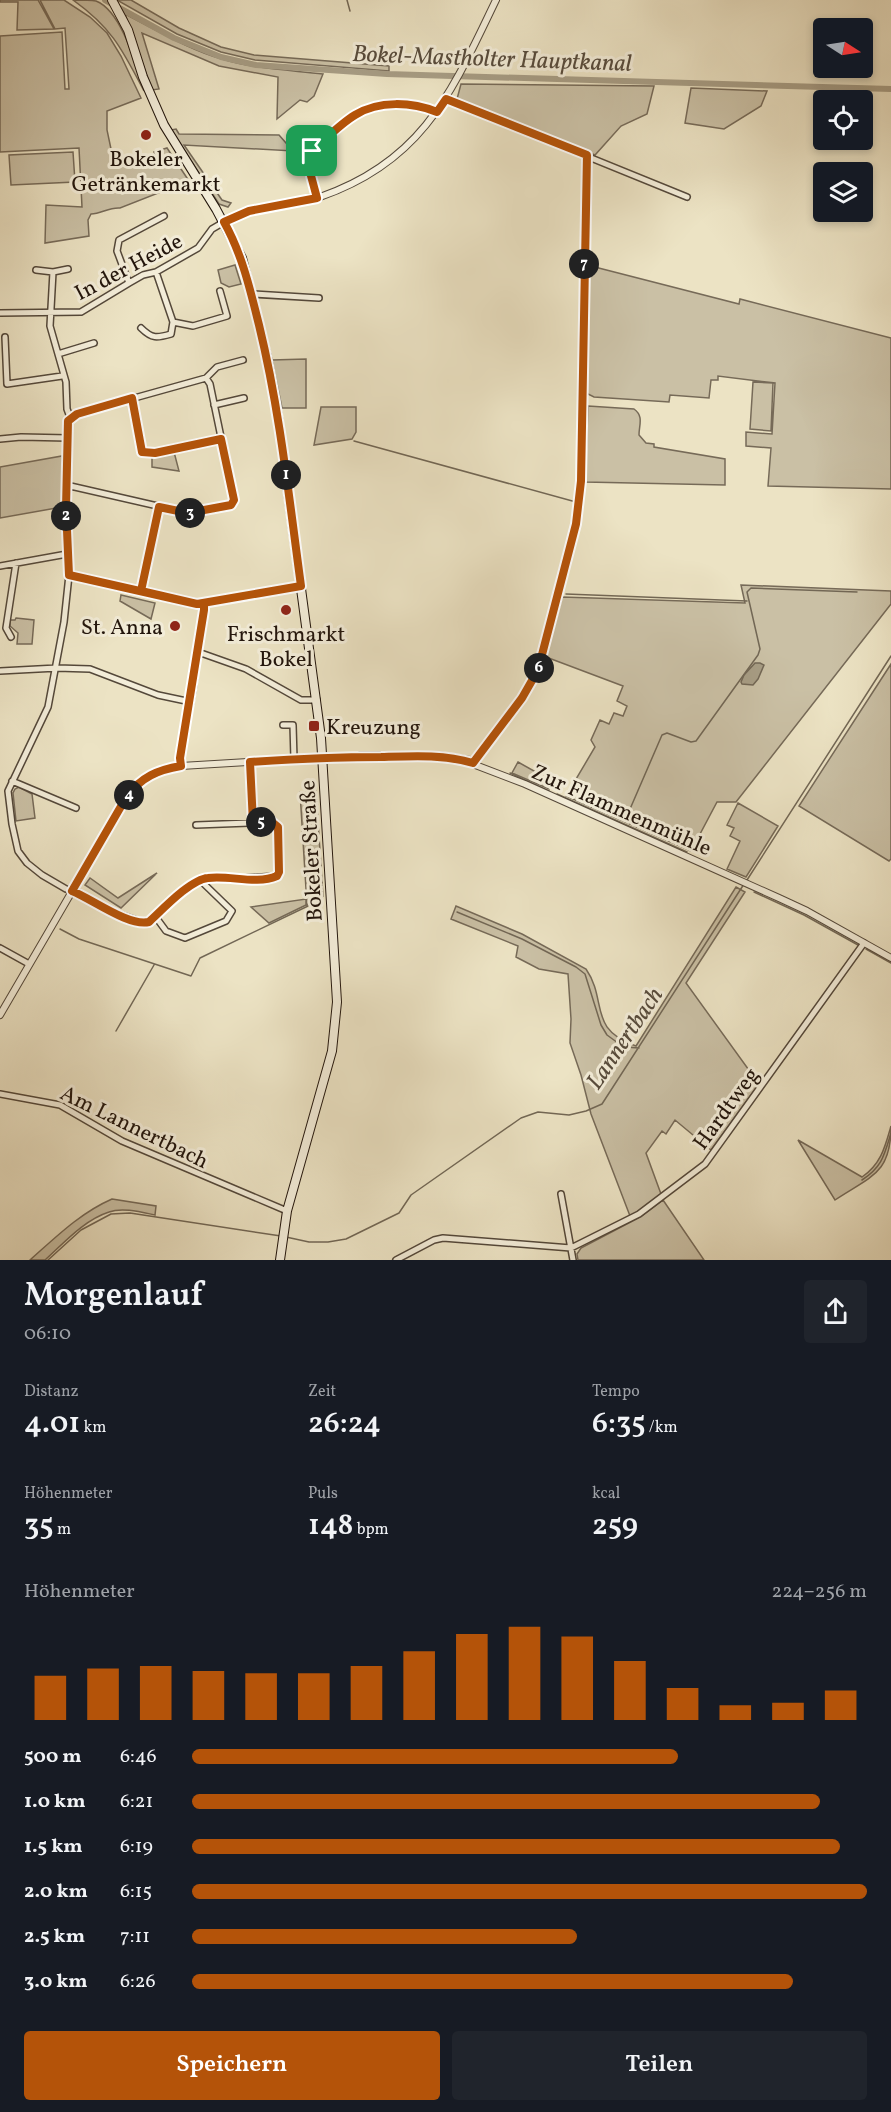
<!DOCTYPE html>
<html lang="de">
<head>
<meta charset="utf-8">
<style>
  body { margin:0; font-family:Vollkorn,serif; background:#20242c; color:#f1f3f6; height:100vh; display:flex; flex-direction:column; font-size:22px; white-space:nowrap }
  * { box-sizing:border-box; margin:0 }
  p { font-size:20px; color:#9ea1a6 }
  .icon { flex:none; width:33px; height:33px; fill:none; stroke:currentColor; stroke-width:2; stroke-linecap:round; stroke-linejoin:round }
  .map { position:relative; height:1260px; overflow:hidden }
  .panel { display:flex; flex-direction:column; background:#171b24; flex:1 }
  .panel>* { flex:none }
  .needle { width:39px; rotate:102deg }
  .tools { position:absolute; left:813px; top:18px; display:grid; gap:12px }
  .tools a { display:grid; place-items:center; width:60px; height:60px; border-radius:6px; background:#171b24; box-shadow:0 3px 9px #0003; font-size:30px }
  .pin { position:absolute; display:grid; place-items:center; width:51px; height:51px; color:#fff; margin:-26px; border-radius:12px; box-shadow:0 3px 9px #0006 }
  .km { position:absolute; width:30px; height:30px; margin:-15px; border-radius:50%; background:#222; color:#fff; font-size:16px; line-height:30px; text-align:center }
  .round { display:grid; place-items:center; flex:none; width:63px; height:63px; border-radius:6px; background:#20242c }
  .overview { display:flex; align-items:center; justify-content:space-between; height:102px; padding:0 24px }
  h1 { font-size:33px; font-weight:600; line-height:45px }
  .metrics { display:grid; grid-template-columns:repeat(3,1fr); gap:9px; height:102px; padding:6px 24px }
  .metrics div { display:grid; align-content:center }
  .metrics b { font-size:30px; font-weight:600 }
  .metrics small { font-size:16px; font-weight:400 }
  .metrics p { font-size:16px }
  .chart { height:168px; padding:12px 24px }
  .chart p { display:flex; justify-content:space-between }
  .chart svg { width:100%; height:108px; margin-top:6px; stroke:#b45309; stroke-width:6 }
  .action { display:flex; gap:12px; margin-top:auto; padding:12px 24px }
  .action a { flex:1; height:69px; border-radius:6px; background:#b45309; color:#fff; font-size:24px; font-weight:600; line-height:69px; text-align:center }
  .action a+a { background:#20242c; color:#f1f3f6 }
  ul { padding:0 24px; list-style:none; font-size:20px }
  li { display:grid; grid-template-columns:96px 72px 1fr; align-items:center; height:45px }
  li i { height:15px; border-radius:8px; background:#b45309 }
  .map>svg:first-child { display:block }
</style>
</head>
<body>
<div class="map">
<svg width="891" height="1260" viewBox="0 0 891 1260">
  <rect width="100%" height="100%" fill="#ece3c4"/>
  <filter id="stains"><feTurbulence type="fractalNoise" baseFrequency=".00333" numOctaves="4"/><feColorMatrix values="0 0 0 0 .2 0 0 0 0 .09 0 0 0 0 .02 0 0 0 .5 -.17"/></filter>
  <radialGradient id="worn" r=".72"><stop offset=".6" stop-color="#630" stop-opacity="0"/><stop offset="1" stop-color="#630" stop-opacity=".3"/></radialGradient>
  <!-- green -->
  <path fill="#cac0a5" stroke="#766a58" stroke-width="1.5" d="M0 0H38L54 29 17 30 18 2H0Z
    M40 0H64L90 17 107 33 121 56 141 98 107 111V130L111 149 120 154 123 161 133 158 142 167 157 160 154 152 167 148 189 181 120 208C109 207 101 214 91 214L88 220 89 236 45 243 46 205 82 207 79 148 0 152V36L62 32 65 89H69L65 28 55 29Z
    M73 0C80 0 90 0 96 1 122 11 136 66 144 91 122 49 112 28 73 0Z
    M117 0H131L179 28 221 47 254 55 389 66V71L255 60 221 52 177 34Z
    M125 14C157 30 187 49 222 59 255 69 289 70 323 74L314 96 307 102 300 100 277 119 278 77 219 66 142 33 159 89 152 90Z
    M461 84 654 86 647 114 621 126 595 155 457 99Z
    M691 88 767 91 761 106 724 129 685 123Z
    M176 129 179 134 279 135 293 151 184 145 222 200 231 203 228 207 219 204 171 130Z
    M73 152 75 182 11 185 9 155Z
    M235 265 241 284 229 287 221 283 218 270Z
    M587 265 739 304 740 299 891 338V489L768 486 771 448 746 446V432L772 434 775 383 718 376V380H711L709 398 670 395 669 402 594 397 586 393Z
    M306 359V408H282L272 360Z
    M753 382 773 383 771 431 750 429Z
    M588 406 634 409C644 416 639 425 639 435L646 443 654 444V447L725 459V485L585 482Z
    M321 407H356V432L352 439 314 445Z
    M174 452 179 471 152 467V456Z
    M62 456V507L0 518V467Z
    M741 585 891 591V604L736 802H717L691 851 566 796 595 747 591 740 600 720 609 724 614 713 623 716 627 706 617 701 623 686 546 657 562 597 745 603Z
    M121 595 155 603 151 619 120 601Z
    M16 618 34 620 32 644H17L18 633 10 626V620H15Z
    M891 664V859L889 861 799 806Z
    M518 762 552 781 549 789 512 773Z
    M19 787 32 794 35 818 16 821 13 793 15 789Z
    M316 791 323 896 307 905 300 792Z
    M738 803 778 826 746 877 727 869 740 841 730 836 734 828 727 825Z
    M157 873 121 908 85 885 90 878 118 898Z
    M736 887 745 892 686 983 759 1084 711 1150 675 1120 666 1134 662 1131 646 1153 661 1194 638 1212 630 1216 591 1114 581 1075 570 1043 571 1019 568 974 539 969 516 957 518 946 451 919 456 906 522 934 586 969C608 1001 587 1029 636 1046Z
    M306 899V905L269 923 251 907Z
    M891 1126C891 1174 871 1176 835 1200L798 1140 862 1177C881 1164 885 1147 891 1126Z
    M112 1199 156 1206 155 1215C141 1212 122 1207 109 1212 84 1220 64 1243 45 1260H30C56 1237 80 1213 112 1199Z
    M663 1200 704 1260H578L577 1254 581 1248 640 1217Z"/>
  <!-- water -->
  <path fill="#a79d85" stroke="#726755" stroke-width="1.5" d="M755 663H760L764 665 758 679 753 685 742 684 741 682 744 675Z
    M308 852H314C318 865 322 882 313 893H311L308 878Z"/>
  <g fill="none" stroke-linecap="round" stroke-linejoin="round">
    <!-- stream -->
    <path stroke="#726755" stroke-width="1.5" d="M347 0 350 11
      M354 441 576 502
      M566 594 747 601
      M359 752H440L472 757
      M372 761 440 760 470 766
      M510 773 549 791
      M557 794 687 852
      M627 816 662 735 667 733 691 742 696 741 758 655 760 649 747 592 751 588 857 592
      M747 880 891 656
      M754 892 804 915 858 945
      M457 912 522 939 576 967 585 974 601 1025 607 1035 618 1043
      M60 929 79 939 191 976 200 958 308 906 312 893
      M866 949 891 963
      M116 1031 154 965
      M625 1047 639 1048
      M862 1180C882 1167 884 1156 891 1133
      M286 1237 309 1242H328L346 1239 399 1213 411 1195 521 1118 538 1112 569 1115 586 1111 602 1104 744 884
      M48 1260 81 1230 111 1214 130 1213 281 1236"/>
    <!-- canal -->
    <path stroke="#a79d85" stroke-width="6" d="M105 0 174 38 221 57 256 65 387 74 891 89"/>
    <defs>
      <path id="minor" d="M446 99 687 197
        M317 198 307 161 308 156 355 115 376 106 398 104 422 106 437 112
        M36 270 53 272 50 326 66 382 67 409 70 417
        M53 272 68 269
        M129 283 117 251 119 240 164 216
        M252 294 319 298
        M0 313 81 312 129 283 143 275 156 272 198 248 212 229 224 222
        M173 322 193 326 227 316 220 291
        M141 328C152 339 157 338 171 334L173 322 156 272
        M5 337 7 384 62 376
        M58 354 94 343
        M206 378 217 367 243 360
        M132 398 142 452 155 453 221 439
        M214 405 244 398
        M70 417 68 421 66 508 69 575 64 622 48 707 8 791 12 824 18 851 27 863 42 875 66 889 81 895 116 913 145 923 193 884 206 877 231 879 277 876 279 872 277 827 272 822 196 825
        M0 439 21 437 68 438
        M66 485 188 513 231 505 234 500 210 384 206 378 77 414 70 417
        M0 566 67 554
        M69 575 197 604 301 586
        M141 591 159 507
        M11 637 6 628 16 563
        M198 652 246 669 301 700H317
        M0 671 57 668 90 669 158 695 191 702
        M283 725H293L294 759
        M250 762 253 823
        M473 763 522 698 538 670 573 539 579 508 583 401 587 155
        M181 766 180 758 193 689 204 604
        M12 781 76 808
        M155 916 166 931 185 938 226 921 232 911 201 881
        M0 948 29 964
        M0 1094 60 1105 122 1141 287 1211
        M561 1194 573 1260
        M396 1260 434 1240 443 1238 571 1248 639 1214 705 1164 864 943"/>
      <path id="tertiary" d="M224 222C254 205 288 208 320 197 424 161 452 91 496 0
        M0 1015 127 797C142 777 157 770 181 766L315 758 423 756 457 758 525 784 779 898 807 911 891 958"/>
      <path id="secondary" d="M112 0 128 30 143 77 164 125 216 209 242 258 267 357 278 417 321 738 337 1002 332 1051 287 1211 280 1260"/>
    </defs>
    <!-- minor casing -->
    <use href="#minor" stroke="#54483a" stroke-width="8"/>
    <!-- tertiary casing -->
    <use href="#tertiary" stroke="#54483a" stroke-width="8"/>
    <!-- secondary casing -->
    <use href="#secondary" stroke="#22150c" stroke-width="10"/>
    <!-- minor -->
    <use href="#minor" stroke="#f3edd9" stroke-width="5"/>
    <!-- tertiary -->
    <use href="#tertiary" stroke="#f3edd9" stroke-width="6"/>
    <!-- secondary -->
    <use href="#secondary" stroke="#f3edd9" stroke-width="8"/>
  </g>
  <g fill="none" stroke-linecap="round" stroke-linejoin="round">
    <defs>
      <path id="route" d="M312 151 307 161 317 198 249 211 224 222C242 254 250 289 259 325 280 411 289 498 301 586L197 604 69 575 66 508 68 421 77 414 132 398 142 452 155 453 221 439 234 500 231 505 188 513 159 507 141 591 197 604H204V610L180 758 181 766C157 770 142 777 127 796L72 891C92 899 129 927 149 922 162 910 191 879 208 878 230 875 256 885 277 876L279 872 278 827 272 822 253 823 250 762C293 759 337 757 381 757 412 756 443 754 473 763L522 698 538 670 576 524 581 481 587 155 446 99 437 112C412 102 379 100 355 115 340 124 326 139 312 151"/>
    </defs>
    <!-- route casing -->
    <use href="#route" stroke="#fff" stroke-width="12"/>
    <!-- route -->
    <use href="#route" stroke="#b45309" stroke-width="8"/>
  </g>
  <!-- markers -->
  <g fill="#8f2418" stroke="#f3edd9" stroke-width="2">
    <circle cx="146" cy="135" r="6"/>
    <circle cx="286" cy="610" r="6"/>
    <circle cx="175" cy="626" r="6"/>
    <rect x="308" y="720" width="12" height="12" rx="3"/>
  </g>
  <g text-anchor="middle" stroke-width="6" stroke-linejoin="round" paint-order="stroke">
    <!-- poi labels -->
    <g font-size="22" fill="#22150c" stroke="#f3edd9">
      <text x="146" y="166">Bokeler<tspan x="146" dy="25">Getränkemarkt</tspan></text>
      <text x="163" y="634" text-anchor="end">St. Anna</text>
      <text x="286" y="641">Frischmarkt<tspan x="286" dy="25">Bokel</tspan></text>
      <text x="326" y="734" text-anchor="start">Kreuzung</text>
    </g>
    <!-- street labels -->
    <g font-size="22" fill="#22150c" stroke="#f3edd9">
      <text transform="translate(128 266) rotate(-28)" y="8">In der Heide</text>
      <text transform="translate(622 809) rotate(24)" y="8">Zur Flammenmühle</text>
      <text transform="translate(310 851) rotate(-93)" y="8">Bokeler Straße</text>
      <text transform="translate(725 1108) rotate(-54)" y="8">Hardtweg</text>
      <text transform="translate(135 1126) rotate(26)" y="8">Am Lannertbach</text>
    </g>
    <!-- water labels -->
    <g font-size="24" font-style="italic" fill="#574b3c" stroke="#f3edd9">
      <text transform="translate(492 58) rotate(2)" y="8">Bokel-Mastholter Hauptkanal</text>
      <text transform="translate(624 1038) rotate(-56)" y="8">Lannertbach</text>
    </g>
  </g>
  <rect width="100%" height="100%" filter="url(#stains)"/>
  <rect width="100%" height="100%" fill="url(#worn)"/>
</svg>
<div class="tools">
<a><svg class="needle" viewBox="-14 -14 28 28"><path d="M0-13l5 13h-10z" fill="#e53935"/><path d="M0 13l5-13h-10z" fill="#9ea1a6"/></svg></a>
<a><svg class="icon" aria-label="locate" viewBox="0 0 24 24"><circle cx="12" cy="12" r="6"/><path d="M12 2v4M12 18v4M2 12h4M18 12h4"/></svg></a>
<a><svg class="icon" aria-label="layers" viewBox="0 0 24 24"><path d="M12 4l9 5-9 5-9-5zM3 14l9 5 9-5"/></svg></a>
</div>
<div class="pin" style="left:312px;top:151px;background:#1e9e55"><svg class="icon" aria-label="arrive" viewBox="0 0 24 24"><path d="M6 21V4h12l-3 4 3 4H6"/></svg></div>
<b class="km" style="left:286px;top:475px">1</b>
<b class="km" style="left:66px;top:516px">2</b>
<b class="km" style="left:190px;top:513px">3</b>
<b class="km" style="left:129px;top:795px">4</b>
<b class="km" style="left:261px;top:822px">5</b>
<b class="km" style="left:539px;top:668px">6</b>
<b class="km" style="left:584px;top:264px">7</b>
</div>
<section class="panel">
<div class="overview"><div><h1>Morgenlauf</h1><p>06:10</p></div><a class="round"><svg class="icon" aria-label="share" viewBox="0 0 24 24"><path d="M12 15V3M7 8l5-5 5 5M5 13v7h14v-7"/></svg></a></div>
<div class="metrics">
<div><p>Distanz</p><b>4.01<small> km</small></b></div>
<div><p>Zeit</p><b>26:24</b></div>
<div><p>Tempo</p><b>6:35<small> /km</small></b></div>
</div>
<div class="metrics">
<div><p>Höhenmeter</p><b>35<small> m</small></b></div>
<div><p>Puls</p><b>148<small> bpm</small></b></div>
<div><p>kcal</p><b>259</b></div>
</div>
<div class="chart"><p><span>Höhenmeter</span>224–256 m</p>
<svg viewBox="0 0 160 44" preserveAspectRatio="none"><path d="M5 44V26M15 44V23M25 44V22M35 44V24M45 44V25M55 44V25M65 44V22M75 44V16M85 44V9M95 44V6M105 44V10M115 44V20M125 44V31M135 44V38M145 44V37M155 44V32"/></svg>
</div>
<ul>
<li><b>500 m</b>6:46<i style="width:72%"></i></li>
<li><b>1.0 km</b>6:21<i style="width:93%"></i></li>
<li><b>1.5 km</b>6:19<i style="width:96%"></i></li>
<li><b>2.0 km</b>6:15<i style="width:100%"></i></li>
<li><b>2.5 km</b>7:11<i style="width:57%"></i></li>
<li><b>3.0 km</b>6:26<i style="width:89%"></i></li>
</ul>
<div class="action"><a>Speichern</a><a>Teilen</a></div>
</section>
</body>
</html>
